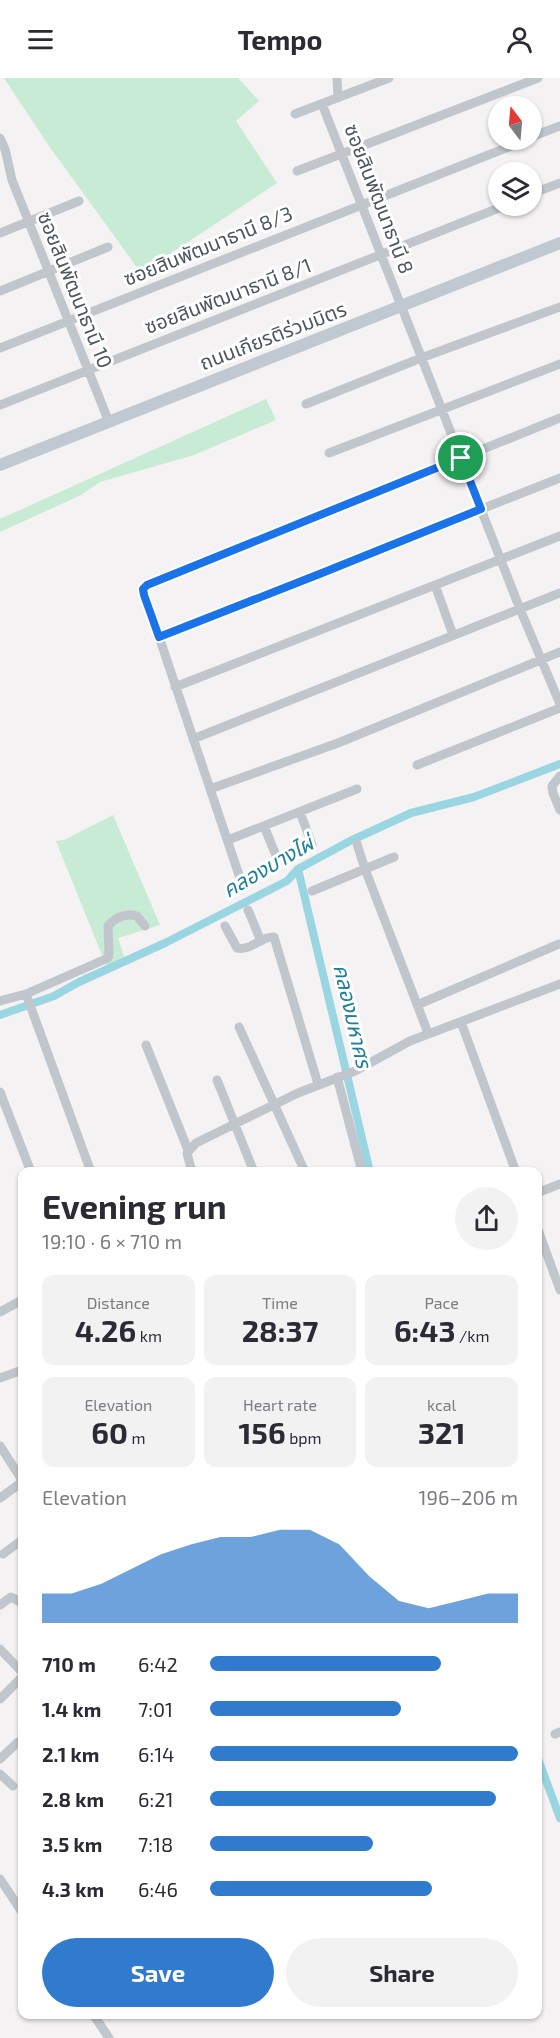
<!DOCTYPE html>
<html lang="en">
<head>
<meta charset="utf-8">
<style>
  body { margin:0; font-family:"Exo 2","Noto Sans Thai",sans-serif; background:#f2f2f3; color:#2b2b33; height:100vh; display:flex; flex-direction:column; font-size:22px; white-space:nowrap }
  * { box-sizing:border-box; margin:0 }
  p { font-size:20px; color:#7c7c81 }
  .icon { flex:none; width:33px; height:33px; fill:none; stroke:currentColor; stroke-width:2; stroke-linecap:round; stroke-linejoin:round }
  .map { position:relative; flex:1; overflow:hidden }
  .side { position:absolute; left:18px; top:1089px; width:524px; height:852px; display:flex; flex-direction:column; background:#fff; border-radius:12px; box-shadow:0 2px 4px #0004 }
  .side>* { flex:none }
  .needle { width:39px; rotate:344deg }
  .buttons { position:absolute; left:488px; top:18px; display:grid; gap:12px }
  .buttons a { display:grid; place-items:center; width:54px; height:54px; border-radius:50%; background:#fff; box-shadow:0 2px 4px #0004; font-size:30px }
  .pin { position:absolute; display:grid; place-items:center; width:51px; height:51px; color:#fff; margin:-26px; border:3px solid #fff; border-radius:50%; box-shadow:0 2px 6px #0007 }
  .round { display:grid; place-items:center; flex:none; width:63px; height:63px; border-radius:32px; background:#f2f2f3 }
  .headline { display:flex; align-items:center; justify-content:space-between; height:102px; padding:0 24px }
  h1 { font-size:33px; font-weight:700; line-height:45px }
  .metrics { display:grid; grid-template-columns:repeat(3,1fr); gap:9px; height:102px; padding:6px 24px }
  .metrics div { display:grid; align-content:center; border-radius:12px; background:#f2f2f3; text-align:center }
  .metrics b { font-size:30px; font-weight:700 }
  .metrics small { font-size:16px; font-weight:400 }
  .metrics p { font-size:16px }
  .chart { height:168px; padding:12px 24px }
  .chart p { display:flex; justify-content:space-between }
  .chart svg { width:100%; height:108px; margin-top:6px; fill:#317bcf; opacity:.7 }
  .cta { display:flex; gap:12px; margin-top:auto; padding:12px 24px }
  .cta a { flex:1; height:69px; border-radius:36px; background:#317bcf; color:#fff; font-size:24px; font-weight:700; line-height:69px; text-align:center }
  .cta a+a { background:#f2f2f3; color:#2b2b33 }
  ul { padding:0 24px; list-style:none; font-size:20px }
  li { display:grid; grid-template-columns:96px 72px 1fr; align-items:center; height:45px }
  li i { height:15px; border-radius:8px; background:#317bcf }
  header { display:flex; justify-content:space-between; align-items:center; height:78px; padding:0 24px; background:#fff; font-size:27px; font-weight:700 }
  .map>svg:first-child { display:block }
</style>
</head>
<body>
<header><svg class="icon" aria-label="menu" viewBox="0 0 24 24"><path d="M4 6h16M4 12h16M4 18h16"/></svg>Tempo<svg class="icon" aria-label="person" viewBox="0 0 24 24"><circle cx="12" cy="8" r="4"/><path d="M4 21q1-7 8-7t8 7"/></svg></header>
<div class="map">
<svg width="560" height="1960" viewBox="0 0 560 1960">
  <rect width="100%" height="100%" fill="#f4f2f2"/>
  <!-- green -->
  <path fill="#c7ebd4" d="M4 0H238L259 23 236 43 277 105 141 195 49 68Z
    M266 321 276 342 194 377 100 404 81 417 0 454V441Z
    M113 737 160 847 118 860 125 881 106 887 56 763 64 762Z"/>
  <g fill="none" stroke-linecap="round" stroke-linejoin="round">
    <!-- canal -->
    <path stroke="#9ad5e2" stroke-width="8" d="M298 791 370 1094
      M0 937 54 918 79 904 165 865 287 803 298 791 350 763 411 735 474 719 560 686
      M537 1678 560 1740"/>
    <!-- street -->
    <path stroke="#c0c6cc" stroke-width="9" d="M337 0 338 20
      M322 26 520 531 560 626
      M295 36 389 0
      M531 59 560 48
      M0 60 5 71 12 102 109 344
      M297 93 538 0
      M531 116 560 105
      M0 155 79 123
      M0 213 108 169
      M0 270 526 62
      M306 326 421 280 560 229
      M0 327 504 128
      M329 375 560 286
      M435 507 453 557
      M158 559 560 400
      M175 609 560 458
      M193 661 560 515
      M417 687 560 630
      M560 698 552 708 553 715 560 732
      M210 711 338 665 560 574
      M300 734 312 767
      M264 748 277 780
      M228 762 357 711
      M357 766 365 791 394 779
      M243 809 143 511 147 507 560 340
      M312 813 365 791 428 955
      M248 832 261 863
      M225 848 237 870C251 873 261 858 274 859L318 1006
      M26 916 91 1094
      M0 923 26 916 108 880 109 875 108 848C116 839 125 835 137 838L145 848
      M417 927 559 866
      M461 944 516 1094
      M239 949 305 1094
      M146 967 188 1072
      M337 999 362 1094
      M217 1002 254 1094
      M0 1014 31 1094
      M192 1094 187 1075 196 1065 298 1015 355 993 410 963 560 906
      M537 1115 560 1106
      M537 1149 560 1212
      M0 1234 22 1222
      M0 1300 22 1292
      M0 1368 22 1402
      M0 1420 22 1404
      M3 1476 22 1462
      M0 1527 11 1519 22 1525
      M0 1571 22 1594
      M0 1621 22 1599
      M555 1656 560 1654
      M0 1681 18 1664
      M0 1696 13 1708
      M0 1801 22 1834
      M93 1936 109 1960"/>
    <!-- secondary -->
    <path stroke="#c0c9d1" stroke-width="12" d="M0 387 560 165"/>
  </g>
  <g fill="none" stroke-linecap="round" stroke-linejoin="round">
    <defs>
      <path id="route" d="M461 380 481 431 322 495 159 559 144 517 143 511 147 507Z"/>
    </defs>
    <!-- route casing -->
    <use href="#route" stroke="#fff" stroke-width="12"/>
    <!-- route -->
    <use href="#route" stroke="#1a73e8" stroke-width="8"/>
  </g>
  <g text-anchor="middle" stroke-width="6" stroke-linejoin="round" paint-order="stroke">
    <!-- street labels -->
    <g font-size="20" fill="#4c565d" stroke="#fff">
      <text transform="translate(379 121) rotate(69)" y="7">ซอยสินพัฒนาธานี 8</text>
      <text transform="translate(208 168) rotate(-22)" y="7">ซอยสินพัฒนาธานี 8/3</text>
      <text transform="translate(75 212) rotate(68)" y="7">ซอยสินพัฒนาธานี 10</text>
      <text transform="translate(228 218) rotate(-21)" y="7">ซอยสินพัฒนาธานี 8/1</text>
      <text transform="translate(273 258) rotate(-21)" y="7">ถนนเกียรติร่วมมิตร</text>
    </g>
    <!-- water labels -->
    <g font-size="21" font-style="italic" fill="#1e8096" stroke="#fff">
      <text transform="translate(268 789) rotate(-30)" y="7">คลองบางไผ่</text>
      <text transform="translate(352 938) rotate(77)" y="7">คลองมหาศร</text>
    </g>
  </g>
</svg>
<div class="buttons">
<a><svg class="needle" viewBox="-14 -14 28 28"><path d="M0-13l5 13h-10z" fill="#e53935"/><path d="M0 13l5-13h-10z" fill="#7c7c81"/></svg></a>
<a><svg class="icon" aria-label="layers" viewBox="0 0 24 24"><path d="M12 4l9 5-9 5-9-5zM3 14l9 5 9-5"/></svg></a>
</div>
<div class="pin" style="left:461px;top:380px;background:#1e9e55"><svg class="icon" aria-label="arrive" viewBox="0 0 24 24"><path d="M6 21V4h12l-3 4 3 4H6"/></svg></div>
<section class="side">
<div class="headline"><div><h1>Evening run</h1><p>19:10 · 6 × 710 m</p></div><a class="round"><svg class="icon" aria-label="share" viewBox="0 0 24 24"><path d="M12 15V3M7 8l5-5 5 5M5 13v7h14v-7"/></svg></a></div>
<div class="metrics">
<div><p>Distance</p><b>4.26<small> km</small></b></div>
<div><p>Time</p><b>28:37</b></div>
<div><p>Pace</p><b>6:43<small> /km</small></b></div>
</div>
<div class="metrics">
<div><p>Elevation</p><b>60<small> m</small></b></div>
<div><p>Heart rate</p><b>156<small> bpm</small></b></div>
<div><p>kcal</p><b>321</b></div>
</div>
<div class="chart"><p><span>Elevation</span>196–206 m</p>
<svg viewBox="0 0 160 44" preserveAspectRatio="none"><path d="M0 44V32L10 32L20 28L30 22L40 16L50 12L60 9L70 9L80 6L90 6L100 12L110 25L120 35L130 38L140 35L150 32L160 32V44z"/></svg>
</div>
<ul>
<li><b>710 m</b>6:42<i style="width:75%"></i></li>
<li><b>1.4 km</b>7:01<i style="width:62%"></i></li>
<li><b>2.1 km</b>6:14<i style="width:100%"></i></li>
<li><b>2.8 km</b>6:21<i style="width:93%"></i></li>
<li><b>3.5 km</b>7:18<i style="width:53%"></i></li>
<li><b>4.3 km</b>6:46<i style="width:72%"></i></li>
</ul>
<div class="cta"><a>Save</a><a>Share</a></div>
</section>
</div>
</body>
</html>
